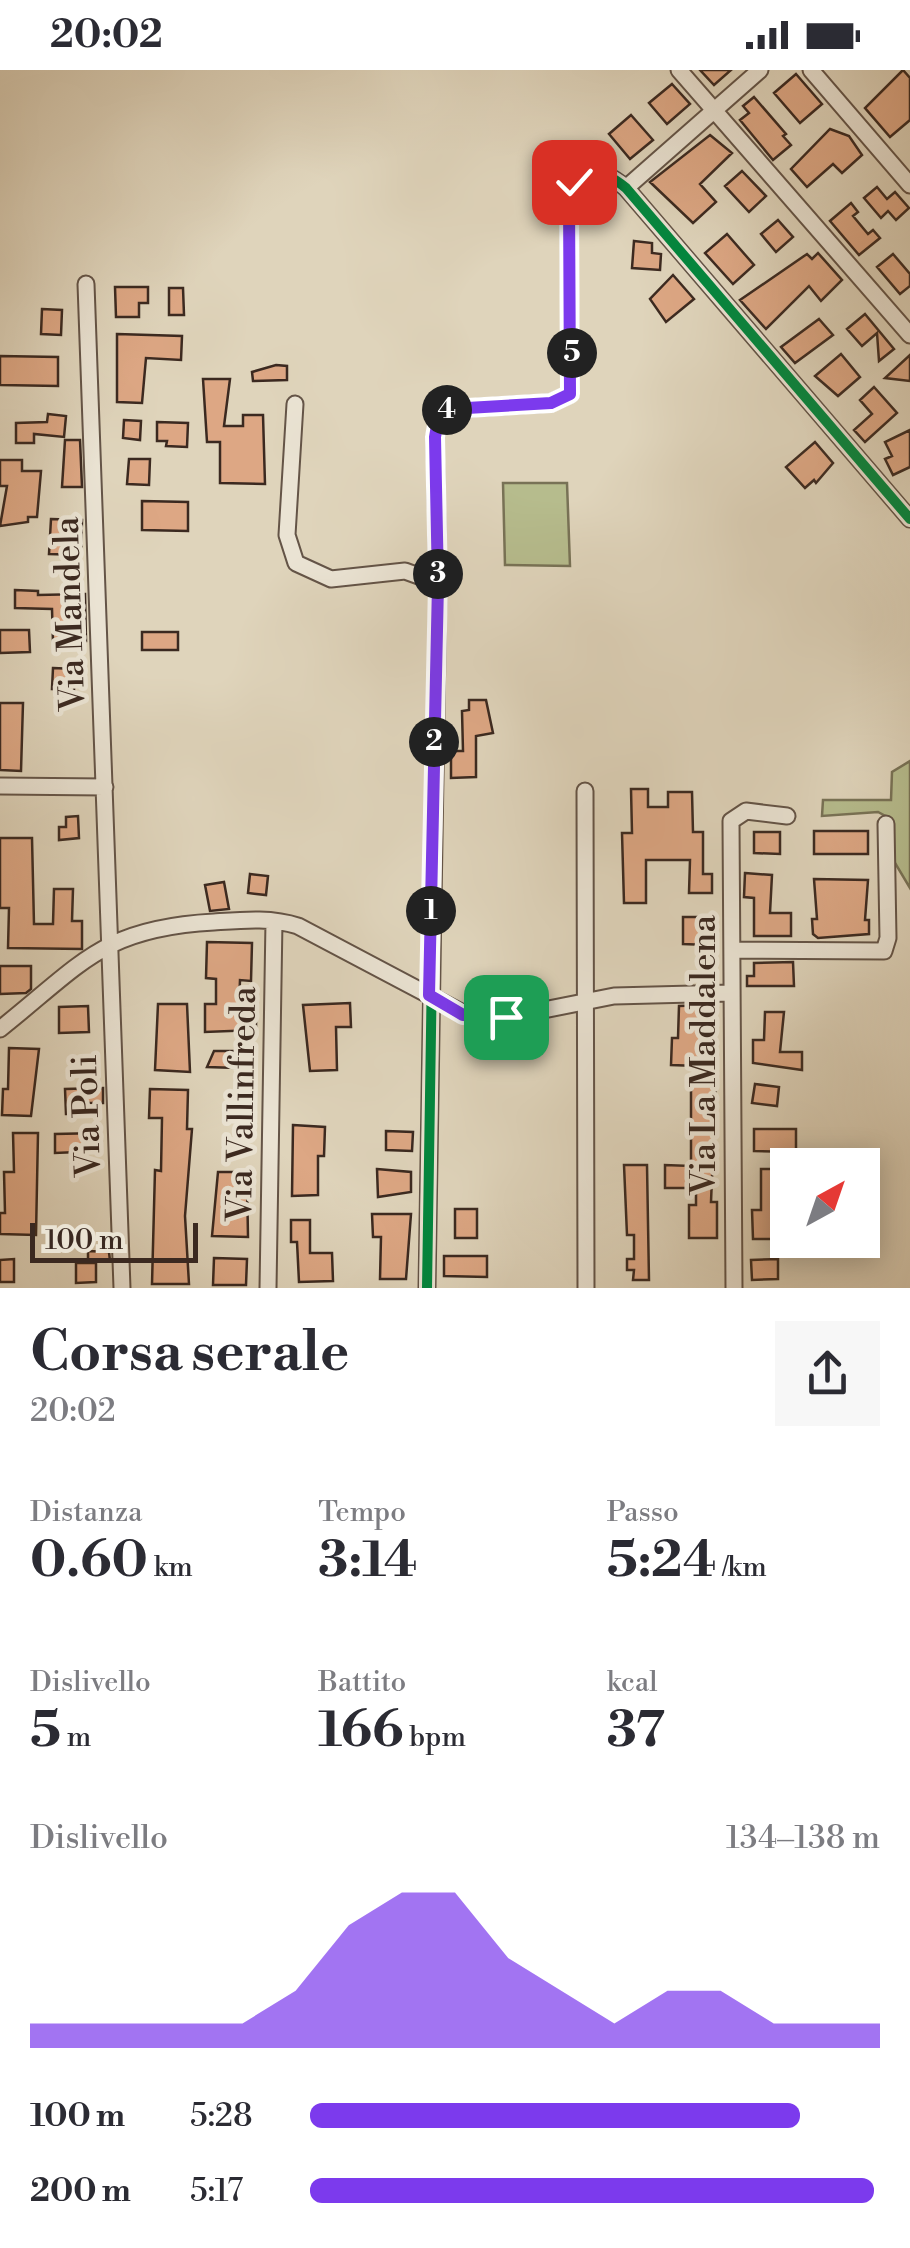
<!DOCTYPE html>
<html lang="it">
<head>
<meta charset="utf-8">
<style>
  body { margin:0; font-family:"Libre Bodoni",serif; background:#f7f7f7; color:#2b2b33; height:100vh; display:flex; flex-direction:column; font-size:38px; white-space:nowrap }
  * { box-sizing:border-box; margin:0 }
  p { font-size:32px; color:#7c7c81 }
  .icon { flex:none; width:55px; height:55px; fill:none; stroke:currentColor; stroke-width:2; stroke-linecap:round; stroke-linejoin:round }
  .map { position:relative; height:1218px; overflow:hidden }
  .details { display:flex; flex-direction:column; background:#fff; flex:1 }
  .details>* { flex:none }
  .needle { width:65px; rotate:40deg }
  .controls { position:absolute; left:770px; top:1078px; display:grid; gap:20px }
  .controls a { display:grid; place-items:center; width:110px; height:110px; border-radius:0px; background:#fff; box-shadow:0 5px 25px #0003; font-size:50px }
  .scale { position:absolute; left:30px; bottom:25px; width:168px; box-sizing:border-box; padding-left:10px; border:5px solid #3b2920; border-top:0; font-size:28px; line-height:35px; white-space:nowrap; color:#3b2920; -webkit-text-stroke:8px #eae3d3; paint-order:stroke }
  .pin { position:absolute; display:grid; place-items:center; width:85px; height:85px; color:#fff; margin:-42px; border-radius:20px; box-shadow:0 5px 15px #0006 }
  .km { position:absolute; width:50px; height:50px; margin:-25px; border-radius:50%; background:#222; color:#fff; font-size:28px; line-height:50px; text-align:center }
  .round { display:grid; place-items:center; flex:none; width:105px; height:105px; border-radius:0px; background:#f7f7f7 }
  .head { display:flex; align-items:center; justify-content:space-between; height:170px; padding:0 30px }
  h1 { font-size:55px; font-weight:700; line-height:75px }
  .metrics { display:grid; grid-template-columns:repeat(3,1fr); gap:15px; height:170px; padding:10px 30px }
  .metrics div { display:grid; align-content:center }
  .metrics b { font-size:50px; font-weight:700 }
  .metrics small { font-size:28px; font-weight:400 }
  .metrics p { font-size:28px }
  .chart { height:280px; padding:20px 30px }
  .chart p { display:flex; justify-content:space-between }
  .chart svg { width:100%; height:180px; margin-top:10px; fill:#7c3aed; opacity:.7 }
  ul { padding:0 30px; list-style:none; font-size:32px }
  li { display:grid; grid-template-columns:160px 120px 1fr; align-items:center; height:75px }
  li i { height:25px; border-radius:12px; background:#7c3aed }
  .status { display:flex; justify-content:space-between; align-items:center; height:70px; padding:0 50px; background:#fff; direction:ltr }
  .status svg { height:28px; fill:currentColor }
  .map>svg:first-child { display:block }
</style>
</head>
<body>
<div class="status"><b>20:02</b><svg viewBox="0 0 49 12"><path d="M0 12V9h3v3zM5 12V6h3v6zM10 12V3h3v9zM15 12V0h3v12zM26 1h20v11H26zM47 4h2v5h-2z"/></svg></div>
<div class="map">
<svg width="910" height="1218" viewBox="0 0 910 1218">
  <rect width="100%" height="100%" fill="#dfd4bb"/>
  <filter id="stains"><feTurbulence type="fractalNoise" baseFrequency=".002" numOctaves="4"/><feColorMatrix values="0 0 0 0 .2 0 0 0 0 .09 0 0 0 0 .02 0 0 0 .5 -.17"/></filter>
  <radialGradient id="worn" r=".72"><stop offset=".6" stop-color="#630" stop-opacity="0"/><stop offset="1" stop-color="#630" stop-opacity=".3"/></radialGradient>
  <!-- green -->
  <path fill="#b6bc8d" stroke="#787256" stroke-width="2.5" d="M503 413H567L570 496 505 495Z
    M910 691V818L892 788 891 749 878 742 822 746 823 730H891L892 702Z"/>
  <!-- building -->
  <path fill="#dda784" stroke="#3b2920" stroke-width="2.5" d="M700 0H731L714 15Z
    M903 0 910 8V50L890 67 865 38Z
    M796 4 822 34 800 53 774 23Z
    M672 14 690 34 667 54 649 33Z
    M754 27 786 64 783 66 791 75 773 90 740 50 749 43 743 36Z
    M631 45 653 70 630 89 609 64Z
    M830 59 849 66 862 85 842 103 833 94 807 117 791 99Z
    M710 65 732 83 700 114 716 132 693 153 650 112Z
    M742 101 766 126 749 142 725 116Z
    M877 117 887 129 895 122 909 138 896 150 888 141 881 148 864 128Z
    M851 133 858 142 853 146 868 164 873 160 880 168 859 185 830 151Z
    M778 150 793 167 776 182 761 164Z
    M727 164 754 195 733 214 705 183Z
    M634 171 652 173V183L661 184 660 200 632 198Z
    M818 183 842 210 821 231 809 216 766 259 740 230 807 184 812 189Z
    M893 184 910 204V216L900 224 877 197Z
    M673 205 694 229 666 252 650 229Z
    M115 217H148V233H139V247H116Z
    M169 218H183L184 245H169Z
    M42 239 62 240 61 265 41 264Z
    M865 244 894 279 879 291 877 263 862 276 847 259Z
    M819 249 833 265 795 293 781 277Z
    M117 264 182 266 181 290 146 288 142 333 117 332Z
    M841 284 860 307 838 326 815 306Z
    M910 285V311L885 308Z
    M0 286 58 287V316L0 315Z
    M276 295 287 296V310L253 311 252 302Z
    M203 309H230L224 356H243V345H263L265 414 220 413V372H207Z
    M874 317 897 343 865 372 854 360 872 344 860 330Z
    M48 344 66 346 64 367 34 364V373H16V353L47 352Z
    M124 350 141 351 140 370 123 368Z
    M157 352 188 353 187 377 166 376 167 371H157Z
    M910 360V397L893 405 885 389 892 386 885 372Z
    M65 370H80L82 417H62Z
    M815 372 833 393 816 413 814 410 805 418 786 397Z
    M129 389H150L149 415 127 414Z
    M0 390H22V401H41L37 447H28V452L0 456 7 416H0Z
    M142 431 188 432V461L142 460Z
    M51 449 82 450 81 485 49 484Z
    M15 520 38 521V525L85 524 86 571 53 572 52 539 15 538Z
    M0 560H29L30 582 0 583Z
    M142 562H178V580H142Z
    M53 598 75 599 74 620 52 619Z
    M469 630H486L493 663 476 666V707L451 708V681H463L462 641 469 640Z
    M0 633H23L21 701 0 700Z
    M631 719H648V737H668V722H692L693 762H703V804H712V823H689L690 790H646V833H624L622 763H632Z
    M78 746 79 768 59 770V757H66V747Z
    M814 761H868V784H814Z
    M754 762H780V784L754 783Z
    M0 768H32L34 854H53L54 819H73L72 851H82V879L8 878 9 838H0Z
    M745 803 772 805 770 843H791V866H754V828L744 827Z
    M250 804 268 806 266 825 248 823Z
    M814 809 868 810 865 850H869V864L818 868 813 864 812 849H817Z
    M224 812 229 839 210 841 205 815Z
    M683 847H709L708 875 683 874Z
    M207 872 252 873 251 911 240 910 239 935H256V960L205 962V934H216V909L206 908Z
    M793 892 794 916H747V906H754V893Z
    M0 896H31V919L26 923 0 924Z
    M350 933 351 957H336L337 1000 310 1001 303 935Z
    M158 934H187L190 1002 155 1000Z
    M705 935 698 996 671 995 672 968H678L679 936Z
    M88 936 89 962 59 963V937Z
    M765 942H784L780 982H802V1000L753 993V970H764Z
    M9 978 39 979 31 1046 2 1045 3 1019H8Z
    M214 981H237V998L207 997Z
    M691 1010H716L711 1132H717V1168H689V1135H696V1118H665V1095L691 1096Z
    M755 1014 779 1017 777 1036 752 1033Z
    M103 1018V1033H88V1044H66L65 1019Z
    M150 1019 188 1020 187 1059H192L185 1146 189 1214H152L155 1100 161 1101 162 1048H149Z
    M293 1055 325 1057 324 1086H318V1125L292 1126Z
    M754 1059H796V1082L754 1081Z
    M386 1061 413 1062 412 1081 386 1080Z
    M13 1063H38L36 1165 0 1164V1143H5L4 1102H14Z
    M100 1063 101 1081 55 1083V1064Z
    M624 1095H647L649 1210H633L634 1200H627V1189H634V1165H627Z
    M377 1099 411 1102V1122L378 1127Z
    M761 1099H788L785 1169H753L752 1140H761Z
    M218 1102H239V1110H247L248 1167 212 1166Z
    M455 1139H477V1168H455Z
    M372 1144H411L406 1209H380L381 1167H373Z
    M291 1150H310V1183H332L333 1211 299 1212 297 1172H291Z
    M88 1181 109 1182 110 1191H88Z
    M444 1186H487V1207L444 1206Z
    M214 1188 247 1189 246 1215H213Z
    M14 1189V1212H0V1190Z
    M778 1189V1209L752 1210 751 1190Z
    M76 1193H96V1212L76 1213Z"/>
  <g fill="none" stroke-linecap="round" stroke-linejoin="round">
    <defs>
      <path id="minor" d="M679 0 910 265
        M811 0 910 115
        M626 118 760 0
        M86 214 122 1218
        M295 334 287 465 296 493 331 509 405 501 438 513
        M0 716 105 717
        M585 721 586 1218
        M734 880 884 881 888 868 886 754
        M0 959C82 894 102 858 214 852 242 850 271 847 298 856L472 948 513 946 614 926 732 923
        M268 1218 274 851
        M427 1218 438 513 435 367 439 350 450 339 551 333 570 324 569 127C581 92 601 98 626 118L910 449
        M734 1218 731 751 746 741 787 746"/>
    </defs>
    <!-- minor casing -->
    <use href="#minor" stroke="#645447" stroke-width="19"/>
    <!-- minor -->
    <use href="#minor" stroke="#eae3d3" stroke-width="15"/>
    <defs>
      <path id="cycleway" d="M427 1218 438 513 435 367 439 350 450 339 551 333 570 324 569 127C581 92 601 98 626 118L910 449"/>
    </defs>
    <!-- cycleway casing -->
    <use href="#cycleway" stroke="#eae3d3" stroke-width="16"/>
    <!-- cycleway -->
    <use href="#cycleway" stroke="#00873e" stroke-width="10"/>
  </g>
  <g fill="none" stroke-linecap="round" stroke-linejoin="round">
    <defs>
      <path id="route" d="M506 947 463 945 429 925 438 514 435 367 438 350 450 339 551 333 570 324 569 127 574 112"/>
    </defs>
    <!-- route casing -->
    <use href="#route" stroke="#fff" stroke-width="20"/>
    <!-- route -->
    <use href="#route" stroke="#7c3aed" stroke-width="12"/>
  </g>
  <g text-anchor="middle" stroke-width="9" stroke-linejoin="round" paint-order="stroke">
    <!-- street labels -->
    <g font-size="35" fill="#3b2920" stroke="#eae3d3">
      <text transform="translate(69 544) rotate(-92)" y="12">Via Mandela</text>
      <text transform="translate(703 985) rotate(-90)" y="12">Via La Maddalena</text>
      <text transform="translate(241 1034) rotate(-89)" y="12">Via Vallinfreda</text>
      <text transform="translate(86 1046) rotate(-92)" y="12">Via Poli</text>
    </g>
  </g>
  <rect width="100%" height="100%" filter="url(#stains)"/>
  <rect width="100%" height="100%" fill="url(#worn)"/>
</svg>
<div class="controls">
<a><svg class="needle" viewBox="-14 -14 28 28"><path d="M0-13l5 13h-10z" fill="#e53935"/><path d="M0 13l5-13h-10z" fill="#7c7c81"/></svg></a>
</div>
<div class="scale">100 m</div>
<div class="pin" style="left:506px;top:947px;background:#1e9e55"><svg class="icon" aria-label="arrive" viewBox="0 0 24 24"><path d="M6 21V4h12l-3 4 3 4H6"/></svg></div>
<div class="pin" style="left:574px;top:112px;background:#d93025"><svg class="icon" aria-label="check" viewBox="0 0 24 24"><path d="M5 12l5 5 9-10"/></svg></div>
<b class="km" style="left:431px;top:841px">1</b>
<b class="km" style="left:434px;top:672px">2</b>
<b class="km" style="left:438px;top:504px">3</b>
<b class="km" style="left:447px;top:340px">4</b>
<b class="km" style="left:572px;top:283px">5</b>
</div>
<section class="details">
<div class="head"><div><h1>Corsa serale</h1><p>20:02</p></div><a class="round"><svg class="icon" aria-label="share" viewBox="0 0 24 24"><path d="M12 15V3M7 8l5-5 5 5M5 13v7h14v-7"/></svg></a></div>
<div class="metrics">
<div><p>Distanza</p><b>0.60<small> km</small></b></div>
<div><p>Tempo</p><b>3:14</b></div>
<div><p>Passo</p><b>5:24<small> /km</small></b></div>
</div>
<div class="metrics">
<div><p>Dislivello</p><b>5<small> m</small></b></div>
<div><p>Battito</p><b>166<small> bpm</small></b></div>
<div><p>kcal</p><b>37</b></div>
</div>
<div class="chart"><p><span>Dislivello</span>134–138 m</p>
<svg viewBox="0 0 160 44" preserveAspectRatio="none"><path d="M0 44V38L10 38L20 38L30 38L40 38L50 30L60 14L70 6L80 6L90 22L100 30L110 38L120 30L130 30L140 38L150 38L160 38V44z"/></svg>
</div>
<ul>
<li><b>100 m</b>5:28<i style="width:86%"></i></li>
<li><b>200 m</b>5:17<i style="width:99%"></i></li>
</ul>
</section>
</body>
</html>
